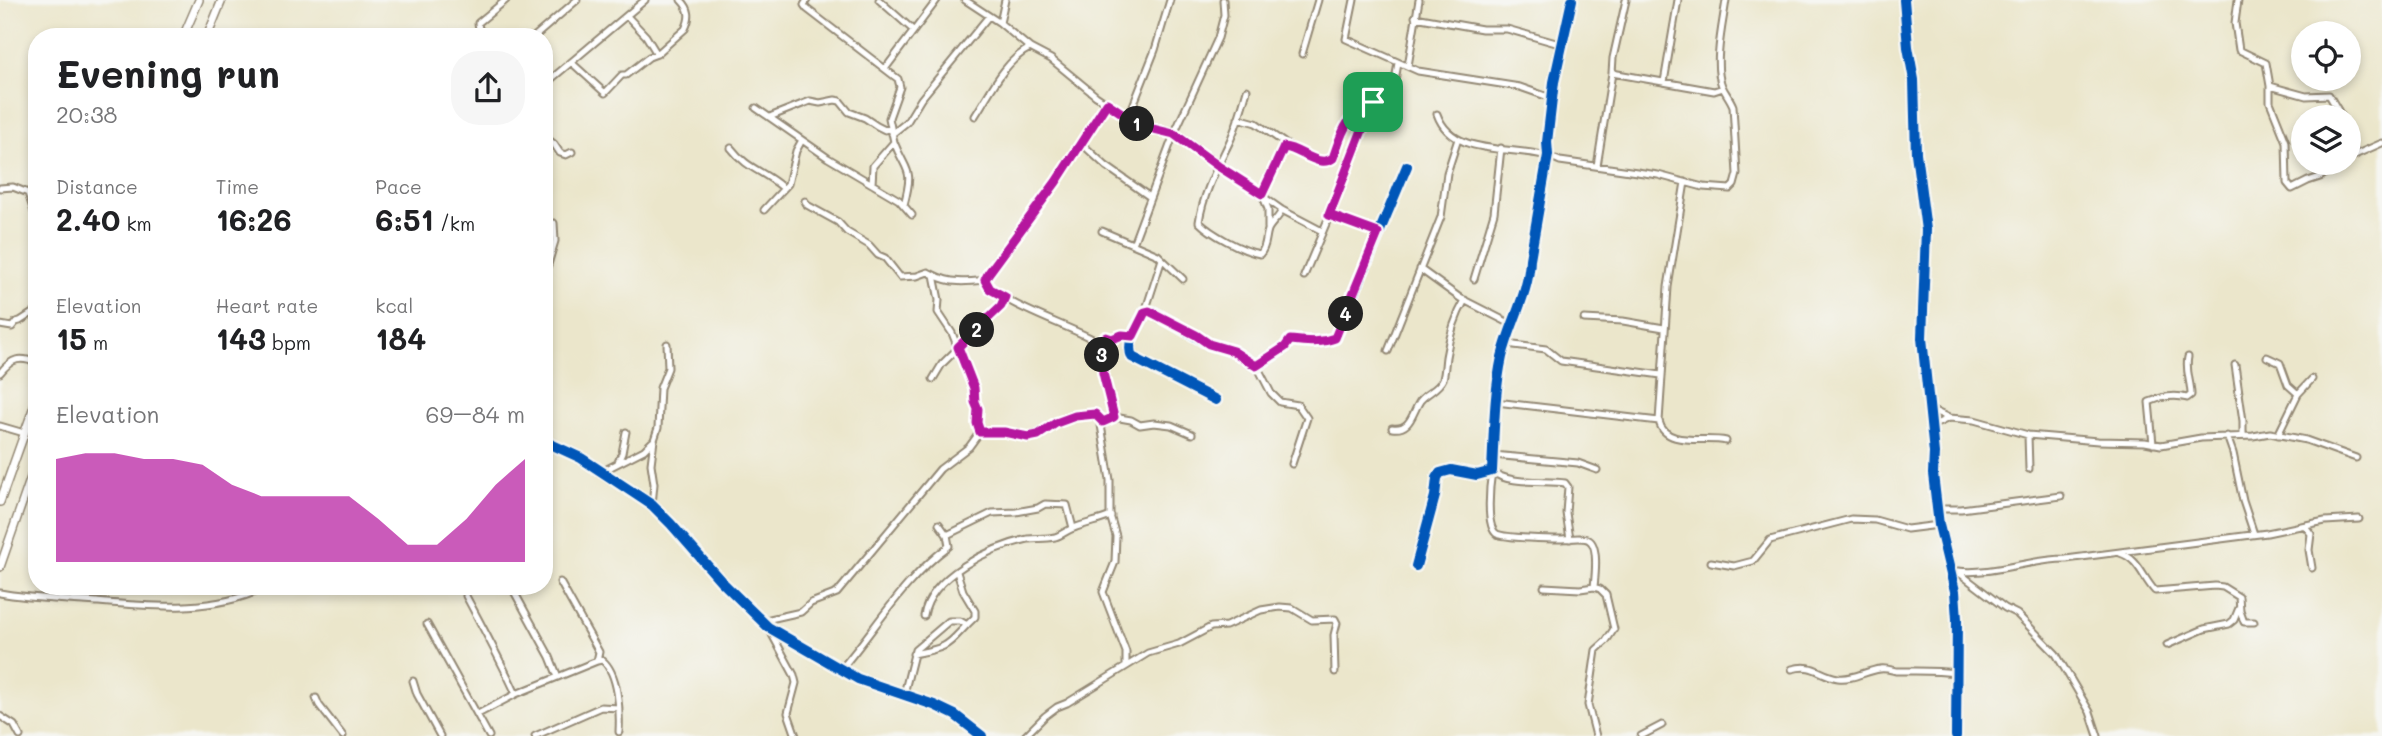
<!DOCTYPE html>
<html lang="en">
<head>
<meta charset="utf-8">
<style>
  body { margin:0; font-family:Mali,sans-serif; background:#f6f6f6; color:#202124; height:100vh; display:flex; flex-direction:column; font-size:26px; white-space:nowrap }
  * { box-sizing:border-box; margin:0 }
  p { font-size:23px; color:#757577 }
  .icon { flex:none; width:38px; height:38px; fill:none; stroke:currentColor; stroke-width:2; stroke-linecap:round; stroke-linejoin:round }
  .map { position:relative; flex:1; overflow:hidden }
  .side { position:absolute; left:28px; top:28px; width:525px; height:567px; display:flex; flex-direction:column; background:#fff; border-radius:28px; box-shadow:0 4px 10px #0003 }
  .side>* { flex:none }
  .tools { position:absolute; left:2291px; top:21px; display:grid; gap:14px }
  .tools a { display:grid; place-items:center; width:70px; height:70px; border-radius:50%; background:#fff; box-shadow:0 4px 10px #0003; font-size:35px }
  .pin { position:absolute; display:grid; place-items:center; width:60px; height:60px; color:#fff; margin:-30px; border-radius:14px; box-shadow:0 4px 10px #0006 }
  .km { position:absolute; width:35px; height:35px; margin:-18px; border-radius:50%; background:#222; color:#fff; font-size:19px; line-height:35px; text-align:center }
  .round { display:grid; place-items:center; flex:none; width:74px; height:74px; border-radius:28px; background:#f6f6f6 }
  .headline { display:flex; align-items:center; justify-content:space-between; height:119px; padding:0 28px }
  h1 { font-size:38px; font-weight:700; line-height:52px }
  .stats { display:grid; grid-template-columns:repeat(3,1fr); gap:10px; height:119px; padding:7px 28px }
  .stats div { display:grid; align-content:center }
  .stats b { font-size:30px; font-weight:700 }
  .stats small { font-size:19px; font-weight:400 }
  .stats p { font-size:19px }
  .chart { height:196px; padding:14px 28px }
  .chart p { display:flex; justify-content:space-between }
  .chart svg { width:100%; height:126px; margin-top:7px; fill:#b5179e; opacity:.7 }
  .map>svg:first-child { display:block }
</style>
</head>
<body>
<div class="map">
<svg width="2382" height="736" viewBox="0 0 2382 736">
  <rect width="100%" height="100%" fill="#f6f6f2"/>
  <filter id="ink" filterUnits="userSpaceOnUse"><feTurbulence type="fractalNoise" baseFrequency=".0143" numOctaves="2"/><feDisplacementMap in="SourceGraphic" scale="14" xChannelSelector="R" yChannelSelector="G"/><feConvolveMatrix kernelMatrix="1 2 1 2 8 2 1 2 1" color-interpolation-filters="sRGB"/></filter>
  <filter id="wash" filterUnits="userSpaceOnUse"><feTurbulence type="fractalNoise" baseFrequency=".00686" numOctaves="4" result="noise"/><feDisplacementMap in="SourceGraphic" scale="28" xChannelSelector="R" yChannelSelector="G"/><feGaussianBlur stdDeviation="1.57" result="paint"/><feColorMatrix in="noise" values="0 0 0 0 0 0 0 0 0 0 0 0 0 0 0 0 0 1.4 0 .05"/><feComposite in="paint" operator="in"/></filter>
  <g filter="url(#wash)">
    <rect width="100%" height="100%" fill="#ebe6cb"/>
  </g>
  <g filter="url(#ink)">
    <g fill="none" stroke-linecap="round" stroke-linejoin="round">
      <defs>
        <path id="minor" d="M807 0 804 5 807 9 898 79 900 87 889 118 894 142 873 166 872 184
          M879 0 913 30
          M965 0 1000 23 1030 48 1051 59 1096 96 1141 126 1174 134 1282 210 1322 231
          M1354 0 1346 39 1418 71 1520 87 1554 99
          M1626 0 1613 58 1612 73 1714 91 1723 88
          M1904 0 1908 47 1914 80 1916 153 1926 230 1922 338 1934 453 1933 474 1939 525 1955 591 1957 619 1956 736
          M2238 0 2235 23 2239 50 2266 63 2270 86 2306 96 2329 95 2342 117
          M627 16 646 36 657 54 685 29C691 17 690 9 681 0
          M1415 17 1482 29H1507L1563 45
          M1000 23 1005 0
          M489 37 479 29 478 23 506 0
          M534 37 577 0
          M1302 54 1318 0
          M571 62 605 93 622 75H626L649 57 657 54
          M1408 66 1419 0
          M885 69 937 0
          M1664 82 1678 0
          M544 85 645 0
          M2270 86V102L2286 142 2287 183 2292 189 2308 181 2320 177 2340 163
          M1247 90C1242 108 1237 126 1229 143 1217 168 1203 194 1199 222 1211 234 1242 251 1260 254 1267 246 1265 239 1268 230 1271 223 1279 218 1282 210
          M1107 103 1056 182 985 280C993 302 1076 328 1098 342L1101 346 1103 373 1114 417 1131 420 1140 425 1154 423 1171 425 1192 434
          M756 108 828 158 899 200 912 215
          M1437 114C1454 162 1523 142 1560 161L1658 175 1703 187 1730 189 1734 185 1737 174 1733 106C1730 98 1725 93 1722 86 1713 64 1723 23 1726 0
          M772 116 810 101 820 103 835 100 840 101 849 112 865 118 877 126 885 130 891 128
          M975 116C990 93 1004 61 1030 48
          M1129 116 1155 50 1170 0
          M1238 118 1256 123 1290 147
          M892 134 907 122 921 99 988 17
          M2348 134 2356 155
          M544 136 554 144 560 153 566 155 572 152
          M894 142C907 175 914 166 904 205
          M1081 143 1106 166 1150 197
          M731 148C747 169 764 171 783 188
          M2348 158 2382 143
          M1597 166 1612 73
          M1685 182 1668 287 1659 421C1665 448 1705 436 1726 441
          M0 188 13 187 28 193 37 221
          M805 201 807 205 838 222 847 232 869 245 878 255 885 258 900 277 917 276 928 272 934 275 939 300 938 312 952 333 974 388 975 402 978 409 977 423 980 432
          M764 210 788 184 796 151 802 140
          M1329 215 1378 233
          M1268 228V209L1262 194 1282 149C1300 143 1316 170 1333 158 1344 129 1344 120 1371 103
          M1102 231 1158 255 1162 259 1145 312
          M1133 244 1174 134 1218 38 1224 15 1223 0
          M1162 259 1183 279
          M1420 269 1460 298 1511 324
          M934 275C951 284 967 282 985 280
          M1304 276 1331 212 1372 102 1382 98 1389 101 1392 98 1398 63
          M544 278 555 241 554 223
          M1474 279 1494 213 1501 148
          M1584 319 1623 321 1664 328
          M0 325 12 327 16 322 20 321 37 310
          M1098 342 1106 337 1112 339 1122 335 1133 336
          M1506 342 1514 345 1546 349 1561 361 1661 375
          M1388 351 1441 217 1447 173 1458 139
          M2267 357 2280 363 2288 385 2298 394
          M2235 365 2243 421V436
          M1257 366 1271 393 1280 402 1298 405 1307 418 1292 464
          M0 373C12 358 20 356 37 363
          M933 379 942 364 1001 306 1005 297
          M1216 400 1132 357C1125 341 1139 326 1145 312H1153L1209 344 1233 351 1257 366 1285 347 1290 340C1305 341 1319 344 1335 338L1407 166
          M1496 402 1659 421
          M1930 409 1949 418 1974 420 2028 435 2098 441 2145 442 2161 445 2201 438 2253 436 2270 433 2306 440 2356 458
          M1114 417 1101 425 1110 480V515L1116 536 1115 562 1103 592 1126 652V665
          M0 426 24 433
          M1932 426 1949 418
          M1392 428C1411 431 1412 413 1420 401 1427 392 1438 390 1443 379 1445 372 1445 364 1446 357 1449 338 1455 317 1465 300
          M2028 435 2029 469
          M2278 435 2298 394 2312 379
          M2227 436 2233 453 2243 501 2254 534
          M544 441 581 458 652 505 671 524 721 581 768 627 858 679 934 705 955 715 982 736
          M2153 444 2149 402C2160 397 2175 394 2187 398L2191 395C2191 381 2185 371 2188 357
          M1493 455 1578 463 1597 470
          M618 462 622 453 626 432
          M601 472 644 450 652 442
          M652 505 654 484 651 464 654 440 658 428 660 388 668 368 667 344
          M1936 509H1961L2061 496
          M939 524 947 535 992 513 1016 512 1038 508 1045 504 1067 505 1073 528
          M2305 526 2311 534 2309 550 2312 568
          M1570 539 1566 513 1568 487 1565 483C1546 480 1506 485 1492 471 1490 483 1485 527 1497 534 1505 538 1551 539 1562 539 1569 539 1583 536 1589 540 1599 546 1595 577 1594 587
          M2120 553C2139 559 2142 577 2155 591L2215 586 2223 587 2239 597 2240 611 2244 622H2254
          M1711 562 1734 566 1753 561 1770 540 1851 519 1875 520 1907 529 1939 525
          M1416 566 1435 496 1437 478 1440 473 1451 470 1477 475 1492 471C1494 433 1494 394 1502 357 1510 323 1529 294 1530 259L1548 155 1547 142 1554 82 1572 0
          M1958 571C1994 575 2029 559 2066 559L2267 533 2325 521 2359 519
          M1958 572 2005 608 2017 614 2056 654 2090 712 2098 736
          M511 586 550 657 558 677
          M1544 587 1580 589 1594 587 1600 589 1606 595 1614 629 1606 641 1596 650 1588 705 1596 736
          M0 593C32 599 65 599 97 602 153 607 217 613 268 586
          M466 596C483 628 501 661 516 694
          M924 616C930 576 991 547 1028 539 1037 538 1046 539 1055 537 1062 535 1067 530 1074 528 1086 523 1099 521 1111 516
          M761 621 801 612 811 603 837 593 940 469 969 447 980 432H1004L1028 437 1038 434 1056 423 1075 416 1099 415 1103 422
          M427 624 489 736
          M768 627 794 675 796 683 788 713 796 736
          M2167 645 2204 629 2229 624 2234 620 2239 608
          M913 654C955 647 947 643 975 617V611L963 591 957 572
          M597 661 602 660C619 673 620 712 619 732
          M841 669C876 628 905 578 949 546L947 535
          M1792 669C1815 663 1818 675 1838 678 1853 680 1865 671 1880 669 1886 668 1891 670 1896 671 1916 671 1936 670 1956 673
          M413 681 417 694 440 736
          M904 694 915 650 949 621H960L967 625
          M316 698 319 705 343 736
          M478 714 516 694 597 661 599 652 560 582
          M0 716 14 725 20 736
          M535 736 601 707 619 708
          M1025 736 1045 716 1057 707 1067 703 1148 653 1179 644 1211 627 1226 626 1261 610 1280 607 1292 608 1312 620 1335 619 1337 623 1334 635 1335 672
          M1641 736 1662 725"/>
        <path id="highway" d="M183 37 199 0
          M207 37 222 0
          M0 502 37 398
          M0 567 37 460"/>
      </defs>
      <!-- minor casing -->
      <use href="#minor" stroke="#938874" stroke-width="9"/>
      <!-- highway casing -->
      <use href="#highway" stroke="#938874" stroke-width="10"/>
      <!-- minor -->
      <use href="#minor" stroke="#fff" stroke-width="5"/>
      <!-- highway -->
      <use href="#highway" stroke="#fff" stroke-width="7"/>
      <defs>
        <path id="cycleway" d="M1904 0 1908 47 1914 80 1916 153 1926 230 1922 338 1934 453 1933 474 1939 525 1955 591 1957 619 1956 736
          M1216 400 1132 357C1125 341 1139 326 1145 312H1153L1209 344 1233 351 1257 366 1285 347 1290 340C1305 341 1319 344 1335 338L1407 166
          M544 441 581 458 652 505 671 524 721 581 768 627 858 679 934 705 955 715 982 736
          M1416 566 1435 496 1437 478 1440 473 1451 470 1477 475 1492 471C1494 433 1494 394 1502 357 1510 323 1529 294 1530 259L1548 155 1547 142 1554 82 1572 0"/>
      </defs>
      <!-- cycleway casing -->
      <use href="#cycleway" stroke="#f6f6f2" stroke-width="15"/>
      <!-- cycleway -->
      <use href="#cycleway" stroke="#0057b8" stroke-width="10"/>
    </g>
  </g>
  <g fill="none" stroke-linecap="round" stroke-linejoin="round" filter="url(#ink)">
    <defs>
      <path id="route" d="M1373 102 1329 215 1378 233 1335 338C1319 344 1305 341 1290 340L1285 347 1256 366 1233 351 1209 344 1196 335 1149 311 1145 312 1133 336 1122 335 1112 339 1106 337 1098 342 1101 346 1103 373 1114 417 1103 422 1095 414 1075 416 1056 423 1038 435 1028 437 1004 432H980L977 423 978 409 975 402 974 388 958 347 1001 306 1005 297 990 289 985 280 988 274 1056 182 1107 103 1141 126 1174 134 1218 166 1262 194 1284 147C1300 148 1318 169 1333 158 1344 127 1344 120 1373 102Z"/>
    </defs>
    <!-- route casing -->
    <use href="#route" stroke="#fff" stroke-width="14"/>
    <!-- route -->
    <use href="#route" stroke="#b5179e" stroke-width="9"/>
  </g>
</svg>
<div class="tools">
<a><svg class="icon" aria-label="locate" viewBox="0 0 24 24"><circle cx="12" cy="12" r="6"/><path d="M12 2v4M12 18v4M2 12h4M18 12h4"/></svg></a>
<a><svg class="icon" aria-label="layers" viewBox="0 0 24 24"><path d="M12 4l9 5-9 5-9-5zM3 14l9 5 9-5"/></svg></a>
</div>
<div class="pin" style="left:1373px;top:102px;background:#1e9e55"><svg class="icon" aria-label="arrive" viewBox="0 0 24 24"><path d="M6 21V4h12l-3 4 3 4H6"/></svg></div>
<b class="km" style="left:1137px;top:124px">1</b>
<b class="km" style="left:977px;top:330px">2</b>
<b class="km" style="left:1102px;top:355px">3</b>
<b class="km" style="left:1346px;top:314px">4</b>
<section class="side">
<div class="headline"><div><h1>Evening run</h1><p>20:38</p></div><a class="round"><svg class="icon" aria-label="share" viewBox="0 0 24 24"><path d="M12 15V3M7 8l5-5 5 5M5 13v7h14v-7"/></svg></a></div>
<div class="stats">
<div><p>Distance</p><b>2.40<small> km</small></b></div>
<div><p>Time</p><b>16:26</b></div>
<div><p>Pace</p><b>6:51<small> /km</small></b></div>
</div>
<div class="stats">
<div><p>Elevation</p><b>15<small> m</small></b></div>
<div><p>Heart rate</p><b>143<small> bpm</small></b></div>
<div><p>kcal</p><b>184</b></div>
</div>
<div class="chart"><p><span>Elevation</span>69–84 m</p>
<svg viewBox="0 0 160 44" preserveAspectRatio="none"><path d="M0 44V8L10 6L20 6L30 8L40 8L50 10L60 17L70 21L80 21L90 21L100 21L110 29L120 38L130 38L140 29L150 17L160 8V44z"/></svg>
</div>
</section>
</div>
</body>
</html>
